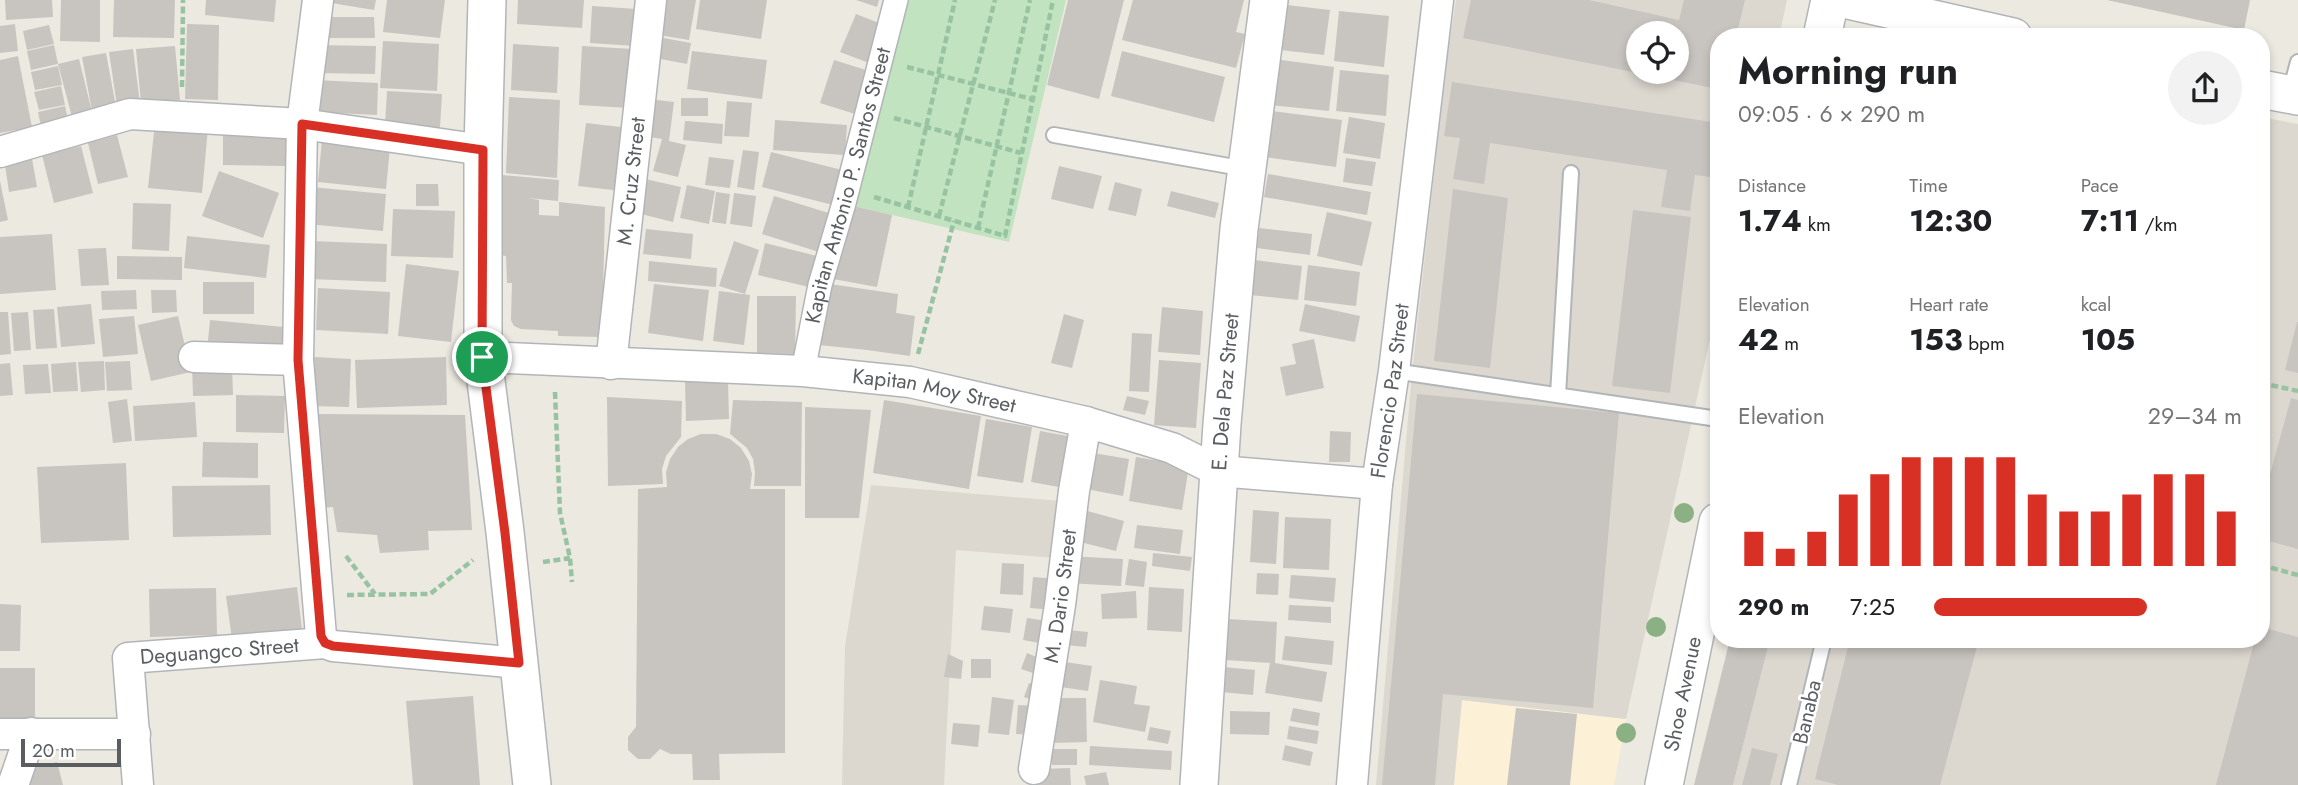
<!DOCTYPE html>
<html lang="en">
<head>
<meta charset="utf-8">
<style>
  body { margin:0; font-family:Jost,sans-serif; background:#f2f2f2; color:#202124; height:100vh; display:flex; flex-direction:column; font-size:26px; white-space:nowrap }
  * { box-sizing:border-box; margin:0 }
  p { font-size:23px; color:#757577 }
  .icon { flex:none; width:38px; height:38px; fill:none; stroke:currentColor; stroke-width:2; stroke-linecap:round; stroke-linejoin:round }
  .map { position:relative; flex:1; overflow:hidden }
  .side { position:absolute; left:1710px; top:28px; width:560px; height:620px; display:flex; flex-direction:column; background:#fff; border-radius:28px; box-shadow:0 4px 10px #0003 }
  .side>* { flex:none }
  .fabs { position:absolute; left:1626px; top:21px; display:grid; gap:14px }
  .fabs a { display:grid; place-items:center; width:63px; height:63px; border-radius:50%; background:#fff; box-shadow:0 4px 10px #0003; font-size:35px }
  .scale { position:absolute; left:21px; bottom:18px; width:100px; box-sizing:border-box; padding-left:7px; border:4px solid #5a5e62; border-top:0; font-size:19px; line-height:24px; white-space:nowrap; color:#5a5e62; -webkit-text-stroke:5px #fff; paint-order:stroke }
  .pin { position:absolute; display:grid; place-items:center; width:60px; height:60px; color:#fff; margin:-30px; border:4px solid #fff; border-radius:50%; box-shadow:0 2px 7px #0007 }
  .round { display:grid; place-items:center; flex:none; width:74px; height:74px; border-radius:37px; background:#f2f2f2 }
  .head { display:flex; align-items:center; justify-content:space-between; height:119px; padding:0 28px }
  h1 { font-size:38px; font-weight:700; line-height:52px }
  .metrics { display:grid; grid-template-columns:repeat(3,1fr); gap:10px; height:119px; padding:7px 28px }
  .metrics div { display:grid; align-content:center }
  .metrics b { font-size:30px; font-weight:700 }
  .metrics small { font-size:19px; font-weight:400 }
  .metrics p { font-size:19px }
  .chart { height:196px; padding:14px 28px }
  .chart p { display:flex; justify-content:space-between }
  .chart svg { width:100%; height:126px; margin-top:7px; stroke:#d93025; stroke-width:6 }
  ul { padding:0 28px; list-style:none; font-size:23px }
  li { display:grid; grid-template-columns:112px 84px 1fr; align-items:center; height:52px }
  li i { height:18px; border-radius:9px; background:#d93025 }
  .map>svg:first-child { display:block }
</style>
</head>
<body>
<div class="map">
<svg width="2298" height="785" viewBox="0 0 2298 785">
  <rect width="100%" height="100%" fill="#ece9e1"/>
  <!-- commercial -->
  <path fill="#fcf1d7" d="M1461 700 1626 719 1614 785H1454Z"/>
  <!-- education -->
  <path fill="#dcd8d0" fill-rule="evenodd" d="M1456 0H1787L1779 37H1718V303L1626 719 1462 700 1454 785H1376L1412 373 1446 64ZM1638 33H1676V72H1638Z
    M2261 117 2298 124V785H1733L1770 639H2261Z
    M871 485 1061 501 1055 558 956 550 944 785H842L845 646Z"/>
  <!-- green -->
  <path fill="#c1e3bf" d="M903 0H1066L1009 242 849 205Z"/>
  <!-- building -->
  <path fill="#c8c4bf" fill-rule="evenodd" d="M5 0H52L53 17 6 20Z
    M61 0H100V42L60 41Z
    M114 0H175L174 38 113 37Z
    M206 0H276L274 22 205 15Z
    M325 0H376L374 10 325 2Z
    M387 0H445L440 38 383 32Z
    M518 0H584L582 28 517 24Z
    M665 0H696L689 40 659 35Z
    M700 0H767L761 39 696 29Z
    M856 0H879L877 7Z
    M1068 0H1124L1099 99 1047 85Z
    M1133 0H1244L1236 32 1245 34 1236 68 1122 40Z
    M1471 0H1589L1679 20 1684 0H1745L1736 37H1718V89L1463 38ZM1638 33H1676V72L1638 73Z
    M2107 0H2250L2244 30Z
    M1278 4 1330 10 1324 55 1272 49Z
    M592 6 637 9 635 46 590 43Z
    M1339 11 1389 16 1384 67 1334 61Z
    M856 14 884 25 869 63 840 52Z
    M323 17H374L375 38H323Z
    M15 24 18 51 0 53V26Z
    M187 24 219 25 218 100 185 99Z
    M49 25 54 44 27 50 23 31Z
    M658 37 691 43 687 64 655 58Z
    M383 41 439 44 437 91 380 88Z
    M513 44 559 47 557 93 511 90Z
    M54 45 58 64 31 70 27 51Z
    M317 45 376 46 375 74 316 73Z
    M175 46 180 100 141 103 136 49Z
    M582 46 633 49 629 108 579 105Z
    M133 49 140 103 117 106 109 52Z
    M692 51 767 60 762 99 687 89Z
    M1122 51 1225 77 1214 122 1111 96Z
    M106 53 116 107 92 111 82 57Z
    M18 56 32 127 0 133V60Z
    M79 59 92 112 72 117 58 64Z
    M1274 59 1334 67 1329 111 1269 105Z
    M834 60 869 71 855 114 820 103Z
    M58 66 62 85 35 90 31 72Z
    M1340 70 1389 75 1386 116 1336 111Z
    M315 80 378 83 377 115 314 112Z
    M1452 82 1718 123 1711 177 1695 175 1690 211 1661 207 1667 170 1490 143 1484 184 1453 179 1460 138 1444 136Z
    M61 86 65 105 39 110 34 92Z
    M387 91 442 94 440 128 385 125Z
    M509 97 560 100 557 178 506 173Z
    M681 98H708V116H681Z
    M649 99 674 102 669 141 686 145 678 177 653 171 662 139 644 136Z
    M727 101 752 103 749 137 724 136Z
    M65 106 69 125 42 131 38 112Z
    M1272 111 1342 120 1336 167 1265 157Z
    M1349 117 1385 123 1380 159 1343 153Z
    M775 120 847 125 845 155 773 150Z
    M685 121 723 124 722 144 683 140Z
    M155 123 208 128 202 193 148 188Z
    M586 123 629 128 622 191 578 186Z
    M223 129 287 130 286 166 223 165Z
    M117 135 128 177 98 184 88 143Z
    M2261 137 2269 138 2262 173H2261Z
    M322 140 390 147 386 189 318 182Z
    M81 146 93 193 54 203 42 155Z
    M743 150 759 152 754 190 737 187Z
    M771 152 846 171 837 206 762 187Z
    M31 153 37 187 9 192 4 158Z
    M709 157 734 160 730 188 705 185Z
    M1346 158 1376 162 1372 186 1343 182Z
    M1059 166 1102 176 1093 209 1051 199Z
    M219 171 279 193 263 238 202 216Z
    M1268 174 1371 192 1367 215 1264 197Z
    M502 175 559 180 558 201 528 198 539 200V215L559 216V202L605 207 602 337 558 336V331L521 329 514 326 511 320 512 283H507L506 256 499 255Z
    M645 179 681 187 673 222 637 213Z
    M0 181 8 220 0 222Z
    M1115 182 1142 189 1136 216 1108 210Z
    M416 184H438L439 206H416Z
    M687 185 715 191 709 224 680 218Z
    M311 187 386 194 383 231 307 224Z
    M1453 189 1508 198 1490 368 1434 361Z
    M1171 191 1219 203 1215 218 1167 206Z
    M716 192 730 194 726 224 712 222Z
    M734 193 756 196 752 227 730 224Z
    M774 196 835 215 822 253 762 234Z
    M133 203 171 204 169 251 132 249Z
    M849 205 892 215 877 287 833 279Z
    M393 209 455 211 453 258 391 256Z
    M1633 210 1691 217 1670 393 1612 386Z
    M1327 212 1372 222 1362 266 1317 256Z
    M1259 228 1312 234 1310 255 1257 248Z
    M646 229 693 234 691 259 643 254Z
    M52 234 56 290 0 294V237Z
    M187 236 270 245 266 278 184 268Z
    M311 241 387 244 386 282 310 279Z
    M734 241 759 250 745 294 719 286Z
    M765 243 817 256 809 287 758 275Z
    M106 248 109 285 81 286 78 249Z
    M117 256 182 257V280L117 279Z
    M1255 260 1302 266 1298 300 1250 295Z
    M649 261 717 268 716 287 648 281Z
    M406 264 459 271 451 342 398 336Z
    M1308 265 1360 272 1356 306 1304 300Z
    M203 282H254V314H203Z
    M654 284 709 290 703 341 648 333Z
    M830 284 898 294 896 313 915 316 910 356 867 350 819 345Z
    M318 288 390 292 388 334 316 330Z
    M136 290 137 309 102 310 101 291Z
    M151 290H176L177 312 152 313Z
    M719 291 750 295 744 345 713 341Z
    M757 296H796L795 354 757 353Z
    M91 304 95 344 61 347 57 307Z
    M1305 304 1360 316 1355 342 1299 331Z
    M1162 307 1203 311 1200 355 1158 352Z
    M54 309 57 348 36 349 33 310Z
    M0 312H8L11 354 0 355Z
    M28 312 31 350 14 351 11 313Z
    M1064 314 1084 320 1072 368 1051 363Z
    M134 316 138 354 103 357 99 319Z
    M178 316 191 372 151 381 138 325Z
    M210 320 284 327 281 358 207 351Z
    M2297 322H2298V373L2285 370Z
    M1132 333 1152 334 1149 392 1129 391Z
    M1314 339 1324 388 1286 396 1280 367 1296 364 1292 344Z
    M315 357 351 359 349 407 313 406Z
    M446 357 447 405 357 408 355 360Z
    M1159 360 1201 363 1196 428 1154 425Z
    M104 361 105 390 81 392 78 362Z
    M130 361 132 390 107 391 105 362Z
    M76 362 78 391 53 392 51 364Z
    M10 363 13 395 0 396V364Z
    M48 364 51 393 25 394 23 365Z
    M192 364H232L233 395 193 396Z
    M728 381 729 419 686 421 685 382Z
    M1417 394 1619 413 1593 708 1443 694 1435 785H1382Z
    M236 395 285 396 284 433 236 432Z
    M1127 396 1149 401 1145 415 1123 410Z
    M607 397 682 401 681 437 666 456 662 469 663 484 608 486Z
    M2291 398 2298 400V549L2261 539V507Z
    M127 399 132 441 113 443 108 402Z
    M733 400 802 402 801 486H754L755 472 753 459 747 448 730 434Z
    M884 400 981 416 969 489 873 473Z
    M195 402 197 437 135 441 133 406Z
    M805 407 871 410 859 518H805Z
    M314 414 465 415 472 530 428 531 429 550 380 553 377 535 337 532 333 507 321 508Z
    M986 419 1032 427 1023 483 977 476Z
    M1040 431 1079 438 1070 489 1031 482Z
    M1330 431 1351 432 1350 462H1329Z
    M701 434H716L730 439 741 448 749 461 752 474 750 489H785V753L719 754 720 780H693L692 754H671L660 749 650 759H638L628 750V737L636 727 638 489 667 487 666 472 670 459 678 447 688 439Z
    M203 442 258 443V478L202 477Z
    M1093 453 1129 459 1123 496 1086 489Z
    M1136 457 1189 466 1182 510 1129 501Z
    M126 463 129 540 41 543 37 467Z
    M270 485 271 535 173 537 172 486Z
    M1080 509 1124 521 1116 551 1072 540Z
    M1253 510 1279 512 1276 564 1250 562Z
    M1285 517 1331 519 1329 570 1283 568Z
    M1137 525 1183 530 1180 554 1134 548Z
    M1153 553 1192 557 1190 571 1152 566Z
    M1069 556 1123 559 1121 586 1068 583Z
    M1129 559 1147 562 1144 587 1125 585Z
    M1002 563 1024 564 1023 595 1000 594Z
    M1257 573 1279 574 1278 595 1256 594Z
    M1291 575 1336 578 1334 602 1289 598Z
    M1033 577 1057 579 1055 610 1030 608Z
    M297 587 302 630 232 639 226 596Z
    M1149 587 1184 589 1182 632 1147 630Z
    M216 588 217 635 150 637 149 589Z
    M1136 591 1137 618 1102 619 1101 594Z
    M0 604 21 605 20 651H0Z
    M1289 605 1331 607V623L1288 620Z
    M984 606 1013 609 1010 633 981 630Z
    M1027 618 1054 622 1050 645 1023 640Z
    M1228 619 1277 622 1275 663 1327 672 1322 702 1265 693 1270 663 1226 660Z
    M2261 627 2298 637V785H2216L2255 639H2261Z
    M1068 630 1088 632 1086 647 1066 645Z
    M1285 636 1334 641 1332 665 1282 660Z
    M1730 639H1770L1733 785H1694Z
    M1850 639H1979L1940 785H1838L1815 779Z
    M1027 653 1041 659 1036 674 1021 669Z
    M948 654 963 661 961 679 944 677Z
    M971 659H991V678H971Z
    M1058 661 1092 666 1088 691 1054 686Z
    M1223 667 1255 670 1253 695 1221 692Z
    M0 668H35V719L0 718Z
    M1100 680 1137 686 1134 704 1150 706 1145 732 1093 722Z
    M1029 683 1046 688 1042 703 1024 697Z
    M473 696 480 785H413L406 701Z
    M992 697 1014 700 1009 735 988 733Z
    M1050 698H1086L1087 742 1051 743Z
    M1018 705 1039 706 1036 735 1016 734Z
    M1293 708 1320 713 1318 726 1290 721Z
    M1516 708 1577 714 1570 785H1507Z
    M1230 711 1270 712 1269 735 1230 734Z
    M953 723 980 725 978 747 951 744Z
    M1289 726 1319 731 1317 744 1287 739Z
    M1150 727 1171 731 1168 744 1147 740Z
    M1285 745 1313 752 1310 766 1282 760Z
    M1090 746 1172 751 1171 770 1089 765Z
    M1752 748 1778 754 1770 785H1742Z
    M1052 749H1077V765H1052Z
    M57 762 63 785H30L26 770Z
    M1070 768 1071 785H1039V769Z
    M1106 772 1109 785H1086L1084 776Z"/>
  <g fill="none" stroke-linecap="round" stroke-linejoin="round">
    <defs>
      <path id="service" d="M2290 92 2298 62
        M1054 135 1246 169
        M1394 371 1718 419
        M1558 395 1571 173
        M1789 785 1824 639"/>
      <g id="pedestrian">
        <path id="s1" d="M803 371 820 285 844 203 896 0"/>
      </g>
      <g id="minor">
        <path d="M318 0 302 124 298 360 321 636 325 643"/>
        <path d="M0 152 130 114 302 124 483 150"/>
        <path d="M194 357 298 360"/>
        <path id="s2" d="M483 357 803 371 910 382 1086 422 1172 448 1218 471 1377 484"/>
        <path id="s3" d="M611 364 651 0"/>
        <path d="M0 734H135"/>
        <path id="s4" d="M1034 769 1060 605 1074 491 1086 422"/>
        <path d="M13 785 31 733"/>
        <path id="s5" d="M138 785 128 658 325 643 333 646 519 663"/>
        <path id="s6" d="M1352 785 1377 484 1394 371 1438 0"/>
      </g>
      <g id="tertiary">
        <path d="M487 0 483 150V357L505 532 532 785"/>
        <path d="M1848 0 2013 37"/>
        <path d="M1822 37 1830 0"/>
        <path d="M2261 89 2298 96"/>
        <path id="s7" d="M1199 785 1222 424 1239 229 1269 0"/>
        <path id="s8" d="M1664 785 1718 522"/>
      </g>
    </defs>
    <!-- service casing -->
    <use href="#service" stroke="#b2b5b8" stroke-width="18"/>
    <!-- pedestrian casing -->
    <use href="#pedestrian" stroke="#b2b5b8" stroke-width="26"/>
    <!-- minor casing -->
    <use href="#minor" stroke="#b2b5b8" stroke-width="33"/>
    <!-- tertiary casing -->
    <use href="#tertiary" stroke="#b2b5b8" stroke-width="40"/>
    <!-- path -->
    <path stroke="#98c3a2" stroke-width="4.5" stroke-dasharray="7 3.5" stroke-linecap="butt" d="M907 67 1032 99
      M182 87 183 0
      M894 118 1021 153
      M874 197 1005 236 1053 0
      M908 207 955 0
      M939 216 995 0
      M978 228 1030 0
      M918 354 954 221
      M2261 383 2298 391
      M555 392 560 513 570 558 572 582
      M346 556 375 594
      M543 562 570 558
      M2261 565 2298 575
      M347 595 430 594 473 560"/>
    <!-- service -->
    <use href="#service" stroke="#fff" stroke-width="14"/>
    <!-- pedestrian -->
    <use href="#pedestrian" stroke="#fff" stroke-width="23"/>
    <!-- minor -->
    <use href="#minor" stroke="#fff" stroke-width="30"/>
    <!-- tertiary -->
    <use href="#tertiary" stroke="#fff" stroke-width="37"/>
  </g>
  <!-- trees -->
  <g fill="#8ab084">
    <circle cx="1684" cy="513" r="10"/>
    <circle cx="1656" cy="627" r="10"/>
    <circle cx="1626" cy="733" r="10"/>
  </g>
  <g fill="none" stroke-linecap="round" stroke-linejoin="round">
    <defs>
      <path id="route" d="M302 124 483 150 482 357 505 533 519 663 333 646 325 643 321 636 298 360Z"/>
    </defs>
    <!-- route casing -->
    <use href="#route" stroke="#fff" stroke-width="14"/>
    <!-- route -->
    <use href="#route" stroke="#d93025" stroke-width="9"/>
  </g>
  <g text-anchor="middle" stroke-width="5" stroke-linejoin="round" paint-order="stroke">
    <!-- street labels -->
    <g font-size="21" fill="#5a5e62" stroke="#fff">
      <text dy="7" stroke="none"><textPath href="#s3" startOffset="184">M. Cruz Street</textPath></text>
      <text dy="7" stroke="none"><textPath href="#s1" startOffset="191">Kapitan Antonio P. Santos Street</textPath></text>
      <text dy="7" stroke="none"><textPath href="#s2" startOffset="453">Kapitan Moy Street</textPath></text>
      <text dy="7" stroke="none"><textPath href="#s7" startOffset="394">E. Dela Paz Street</textPath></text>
      <text dy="7" stroke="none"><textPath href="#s6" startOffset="396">Florencio Paz Street</textPath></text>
      <text dy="7" stroke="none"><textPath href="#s4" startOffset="175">M. Dario Street</textPath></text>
      <text dy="7" stroke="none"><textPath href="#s5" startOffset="219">Deguangco Street</textPath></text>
      <text dy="7" stroke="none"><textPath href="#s8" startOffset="93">Shoe Avenue</textPath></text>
      <text transform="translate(1807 712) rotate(-77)" y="7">Banaba</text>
    </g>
  </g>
</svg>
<div class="fabs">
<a><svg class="icon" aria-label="locate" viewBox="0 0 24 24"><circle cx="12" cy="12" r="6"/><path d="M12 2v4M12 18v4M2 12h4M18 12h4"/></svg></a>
</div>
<div class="scale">20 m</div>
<div class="pin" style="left:482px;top:357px;background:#1e9e55"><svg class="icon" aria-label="arrive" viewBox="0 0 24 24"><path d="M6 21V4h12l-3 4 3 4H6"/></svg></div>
<section class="side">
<div class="head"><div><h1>Morning run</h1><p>09:05 · 6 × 290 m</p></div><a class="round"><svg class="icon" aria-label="share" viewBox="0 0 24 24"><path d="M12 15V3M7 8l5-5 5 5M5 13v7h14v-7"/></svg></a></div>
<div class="metrics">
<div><p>Distance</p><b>1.74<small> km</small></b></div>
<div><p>Time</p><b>12:30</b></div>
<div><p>Pace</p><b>7:11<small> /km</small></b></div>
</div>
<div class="metrics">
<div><p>Elevation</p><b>42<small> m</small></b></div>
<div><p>Heart rate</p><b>153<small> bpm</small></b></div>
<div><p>kcal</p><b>105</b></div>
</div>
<div class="chart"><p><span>Elevation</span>29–34 m</p>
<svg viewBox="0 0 160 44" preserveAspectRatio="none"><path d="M5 44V32M15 44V38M25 44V32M35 44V19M45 44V12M55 44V6M65 44V6M75 44V6M85 44V6M95 44V19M105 44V25M115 44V25M125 44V19M135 44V12M145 44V12M155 44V25"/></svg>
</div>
<ul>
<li><b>290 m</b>7:25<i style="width:69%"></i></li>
</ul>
</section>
</div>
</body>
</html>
